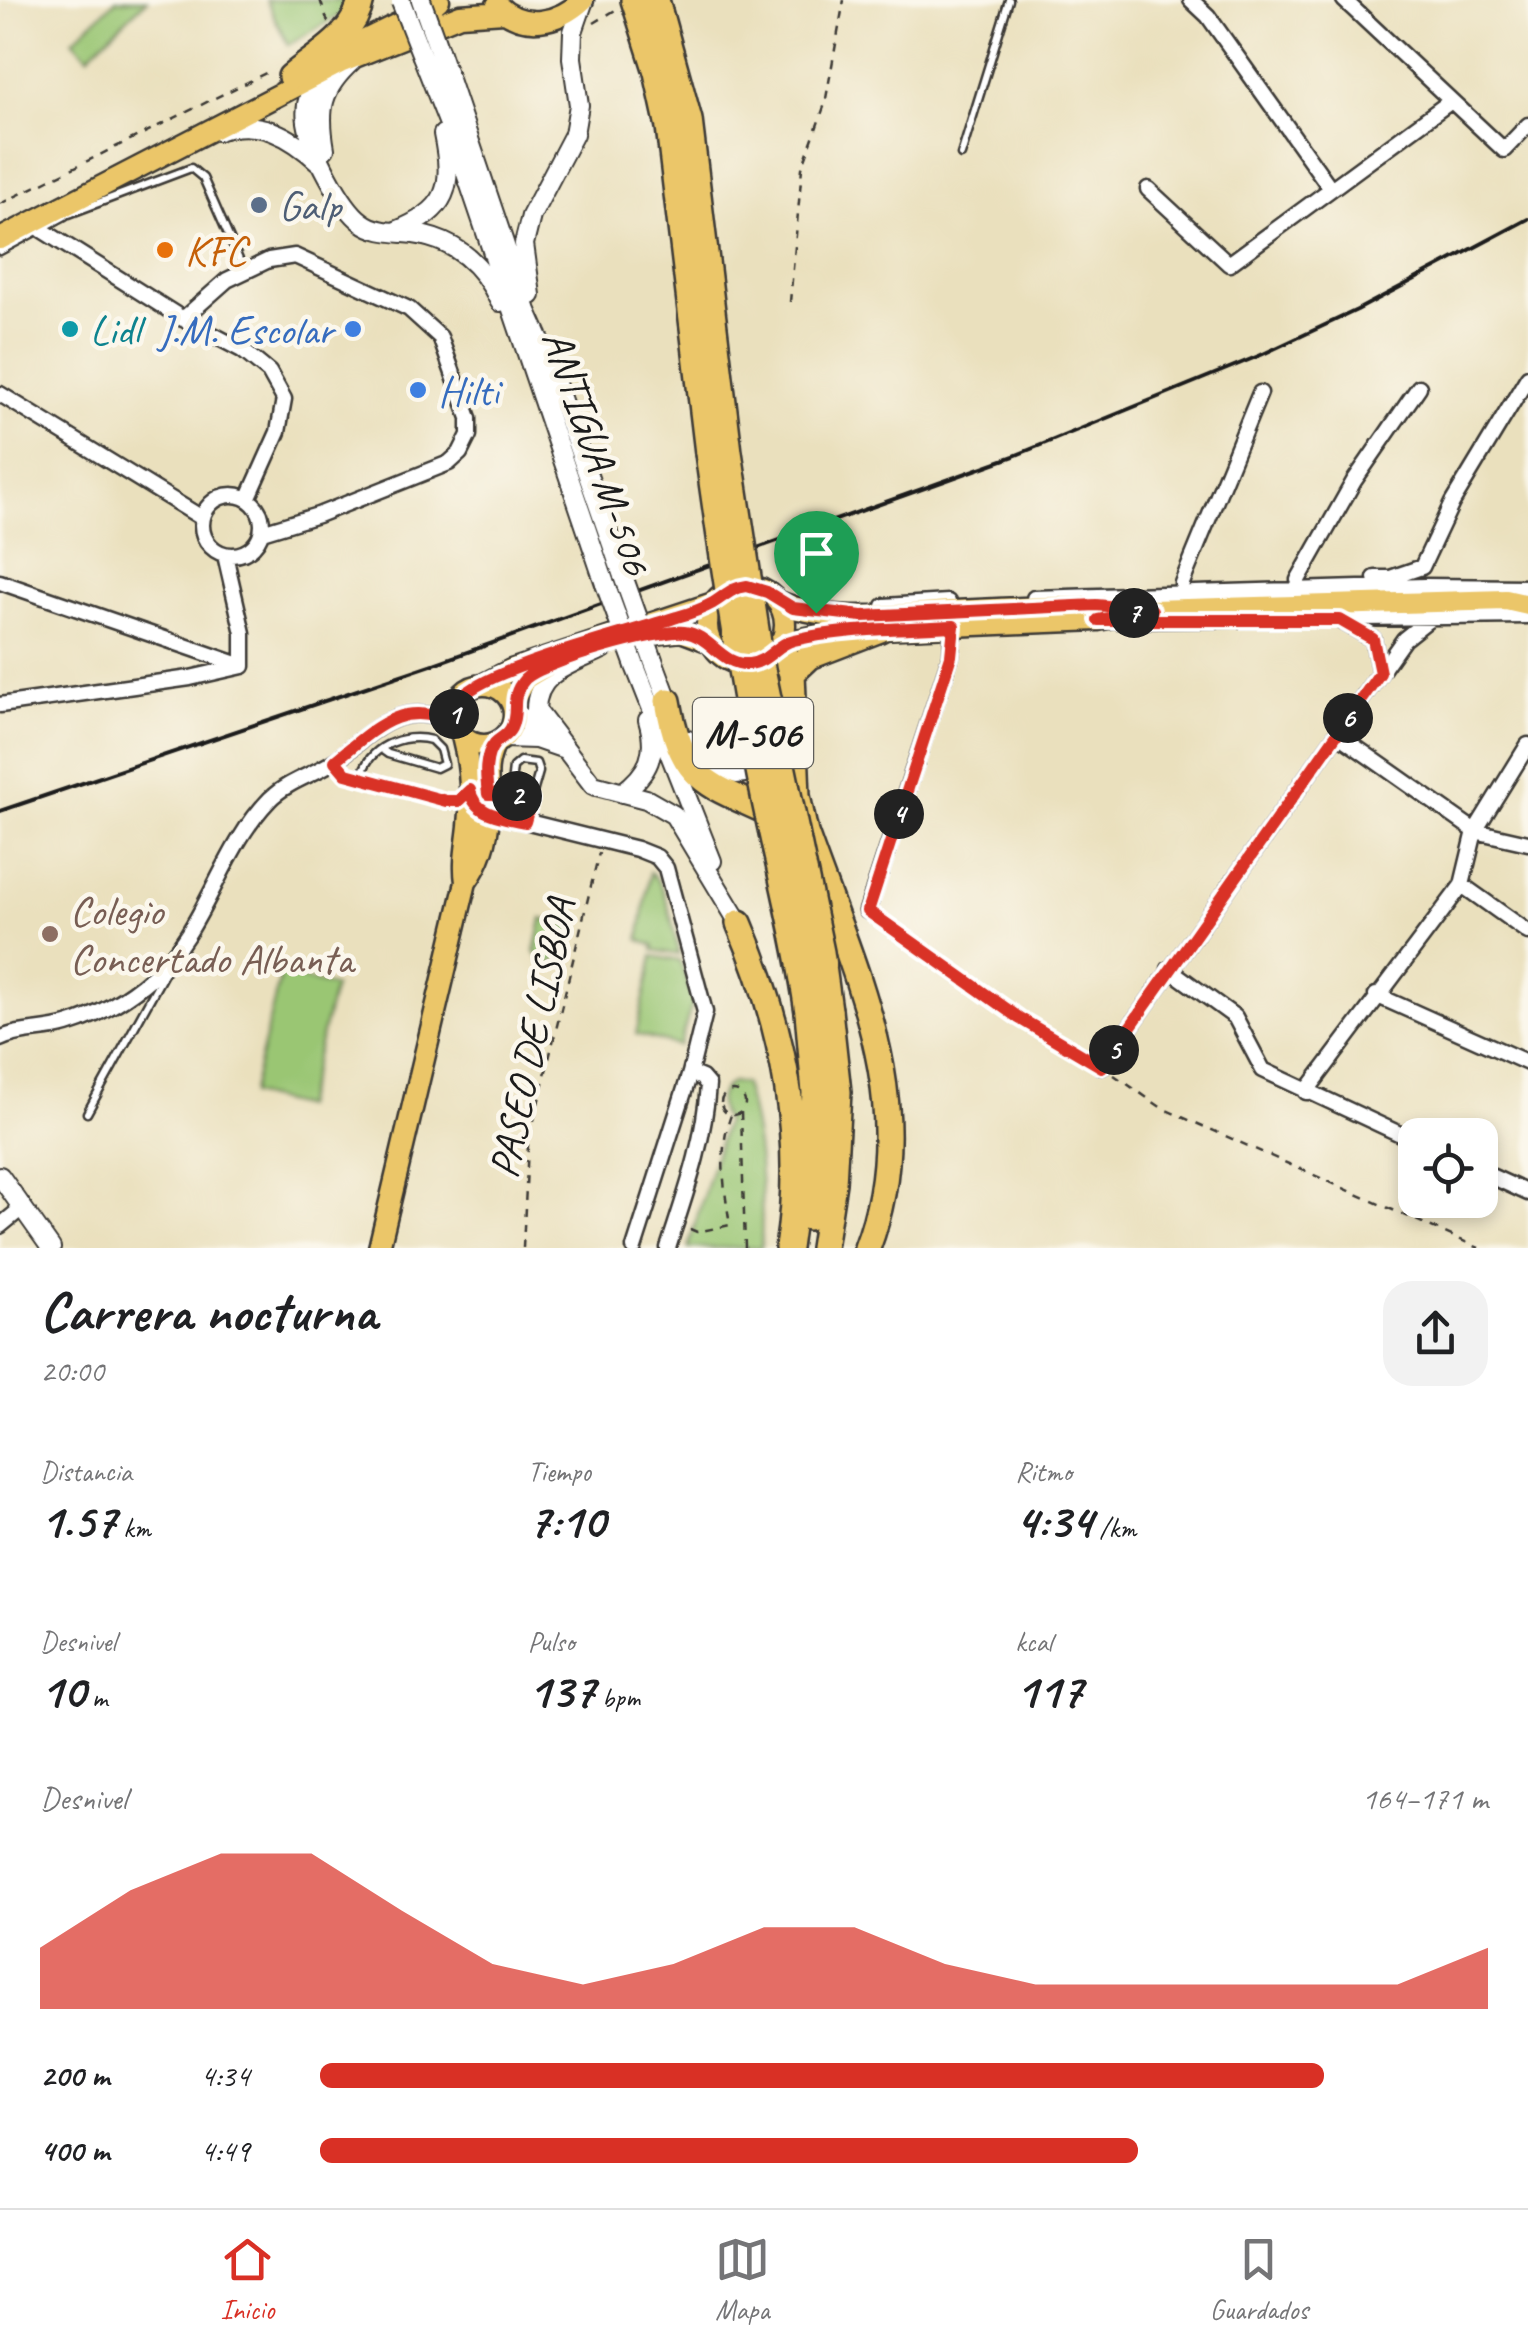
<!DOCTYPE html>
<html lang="es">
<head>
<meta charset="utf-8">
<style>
  body { margin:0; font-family:Caveat,sans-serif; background:#f2f2f2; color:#202124; height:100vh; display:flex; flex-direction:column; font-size:38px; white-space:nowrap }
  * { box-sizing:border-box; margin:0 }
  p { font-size:32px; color:#757577 }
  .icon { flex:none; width:55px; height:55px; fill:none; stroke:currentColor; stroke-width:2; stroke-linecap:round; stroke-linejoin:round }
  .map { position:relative; height:1248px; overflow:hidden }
  .drawer { display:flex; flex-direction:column; background:#fff; flex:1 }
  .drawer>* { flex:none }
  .tools { position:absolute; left:1398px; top:1118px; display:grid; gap:20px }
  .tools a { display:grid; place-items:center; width:100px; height:100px; border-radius:20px; background:#fff; box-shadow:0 5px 15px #0003; font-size:50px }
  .pin { position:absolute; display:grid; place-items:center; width:85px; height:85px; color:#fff; margin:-102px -42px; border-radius:50% 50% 50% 0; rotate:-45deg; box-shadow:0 0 10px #0007 }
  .pin .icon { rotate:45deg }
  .km { position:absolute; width:50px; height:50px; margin:-25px; border-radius:50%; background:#222; color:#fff; font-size:28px; line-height:50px; text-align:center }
  .round { display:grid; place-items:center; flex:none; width:105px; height:105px; border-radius:30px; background:#f2f2f2 }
  .summary { display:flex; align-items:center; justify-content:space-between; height:170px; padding:0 40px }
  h1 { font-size:55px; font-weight:800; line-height:75px }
  .metrics { display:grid; grid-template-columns:repeat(3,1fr); gap:15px; height:170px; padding:10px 40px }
  .metrics div { display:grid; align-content:center }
  .metrics b { font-size:50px; font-weight:800 }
  .metrics small { font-size:28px; font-weight:400 }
  .metrics p { font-size:28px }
  .chart { height:280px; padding:20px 40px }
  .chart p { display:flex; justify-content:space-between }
  .chart svg { width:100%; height:180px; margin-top:10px; fill:#d93025; opacity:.7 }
  ul { padding:0 40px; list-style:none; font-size:32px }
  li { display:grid; grid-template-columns:160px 120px 1fr; align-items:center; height:75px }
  li i { height:25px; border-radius:12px; background:#d93025 }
  .tab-bar { display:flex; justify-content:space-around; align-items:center; height:140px; border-top:2px solid #e0e0e0; background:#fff; font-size:28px; color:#757577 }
  .tab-bar a { display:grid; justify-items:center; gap:5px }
  .tab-bar .current { color:#d93025 }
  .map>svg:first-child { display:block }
</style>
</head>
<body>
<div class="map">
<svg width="1528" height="1248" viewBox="0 0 1528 1248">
  <rect width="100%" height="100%" fill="#fbf7ec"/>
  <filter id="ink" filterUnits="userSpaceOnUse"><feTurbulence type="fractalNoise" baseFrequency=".01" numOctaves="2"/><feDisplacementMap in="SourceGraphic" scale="20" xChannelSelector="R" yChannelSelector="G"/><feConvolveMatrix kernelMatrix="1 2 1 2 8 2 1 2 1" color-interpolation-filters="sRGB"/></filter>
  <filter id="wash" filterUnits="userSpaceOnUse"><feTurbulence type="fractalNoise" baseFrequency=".0048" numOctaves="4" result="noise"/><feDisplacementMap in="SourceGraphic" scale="40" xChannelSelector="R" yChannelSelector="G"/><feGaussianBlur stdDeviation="2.25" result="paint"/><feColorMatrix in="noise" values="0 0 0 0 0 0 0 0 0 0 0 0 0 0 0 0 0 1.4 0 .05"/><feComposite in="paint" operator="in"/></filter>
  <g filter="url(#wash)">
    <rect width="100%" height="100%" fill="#eae0bd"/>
    <!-- green -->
    <path fill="#9ac673" stroke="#5b7148" stroke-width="2.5" d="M116 0H147L88 56 73 40Z
      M266 0H347L343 13 288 45Z
      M650 872C669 887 673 931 679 955L653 950 654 946 639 940Z
      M542 919 574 928 570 951 544 967 535 951Z
      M653 956 680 961 693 1002 679 1046 636 1034Z
      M281 973 334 987 303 1107 251 1094Z
      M732 1082 744 1084C759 1135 764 1195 761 1248H688L725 1122C716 1107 716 1092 732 1082Z"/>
  </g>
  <g filter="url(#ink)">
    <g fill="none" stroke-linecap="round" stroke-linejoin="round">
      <defs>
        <path id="service" d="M961 155 1009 0
          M69 214 191 168 203 178 244 271
          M0 251 65 216
          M335 761 346 774 392 788 446 801H458L466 795
          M362 778C365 748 404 732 431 740L440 749 444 764 436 768 388 754 381 749
          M493 794H510L531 799
          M510 794 513 767 520 761 536 763 539 772 525 821
          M87 1113 166 970"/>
        <path id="minor" d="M1191 0 1208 16 1331 189
          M1344 0 1504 150 1528 125
          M1148 189 1229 264 1451 101
          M42 230 183 319 242 350 269 372 284 399 278 432 248 499
          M183 319 227 280 269 260 295 256 409 309 440 337 469 418V435L460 453 449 463 318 515 262 532
          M0 394 202 518
          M202 525a30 30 0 1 1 60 0a30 30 0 1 1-60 0Z
          M1422 567 1452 503 1528 377
          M1375 578H1390L1422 567
          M1298 580 1354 481 1419 387
          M0 582 243 666
          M1182 583 1260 393
          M1034 598 1425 586 1528 587
          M884 606 948 602
          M1340 620 1373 639 1380 673 1404 639 1433 616
          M1119 621 1528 616
          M0 705 190 678 243 666V633L225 555
          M1337 734 1475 831 1528 843
          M484 811 637 849 657 857 666 868 705 1012 690 1073 634 1248
          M1462 885 1528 932
          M867 911 951 655 953 626
          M1169 969 1235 1017 1263 1070 1415 1141
          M1376 995 1528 1063
          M0 1039C20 1029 45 1032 67 1025 100 1015 127 999 152 977 206 930 220 850 270 799 290 779 320 773 342 756 378 726 408 697 456 726
          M1102 1067 1380 673
          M1306 1092 1462 885 1475 831 1528 745
          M1480 1171 1528 1193
          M0 1226 22 1208
          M668 1248C686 1192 704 1144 708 1085L702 1078 690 1073"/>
        <path id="tertiary" d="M439 50 527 311 544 349 623 576
          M422 56 452 132 605 584
          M322 72C311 88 304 102 307 122 311 148 341 207 362 222 376 233 397 232 414 234 455 240 483 264 500 302
          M218 131C258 117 291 136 320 163
          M325 149C318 109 321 89 352 61
          M396 231C448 210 454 188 443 134
          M531 295 524 244 531 216 574 134 579 105 572 58 573 32 584 0
          M603 649C573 664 536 671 536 710L593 785 646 799 674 815 739 923
          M653 660 671 708
          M635 666 712 861
          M514 711 533 727 550 735
          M504 738 536 739 562 748
          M688 740C704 769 736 786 765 763
          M622 793C649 773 658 753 648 720
          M0 1176 51 1248"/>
        <path id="primary" d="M497 5C524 31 558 23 583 0
          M349 48 430 8 439 0
          M0 239 340 63 460 15 504 12
          M707 625a39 39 0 1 1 78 0a39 39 0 1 1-78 0Z
          M777 601C831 625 894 614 952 611 1019 608 1085 604 1152 610L1506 600 1528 605
          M654 634 681 631 710 642
          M781 643 832 633 880 629 1098 620 1127 614
          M484 684 511 670 713 603
          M454 715a30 30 0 1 1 60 0a30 30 0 1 1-60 0Z
          M512 703 525 679 545 667
          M462 736C470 765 472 796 469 826 467 846 463 862 466 882
          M379 1248 466 882C480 863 488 839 489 814 491 784 481 775 495 743"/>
        <path id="motorway" d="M634 0 657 72 669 127 708 453
          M656 0 689 120 729 452
          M291 77C318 54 354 37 361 0
          M780 645 792 673 797 796 805 833C853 970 922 1103 867 1248
          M792 673 810 656 880 629
          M668 701C683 791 714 783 784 820
          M739 923C783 1026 806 1135 788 1248
          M808 1217 815 1093 808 1012
          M823 1248 833 1183 838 1092 829 1010"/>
      </defs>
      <!-- service casing -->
      <use href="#service" stroke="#3b3934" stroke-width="11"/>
      <!-- minor casing -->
      <use href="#minor" stroke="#3b3934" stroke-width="19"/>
      <!-- tertiary casing -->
      <use href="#tertiary" stroke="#3b3934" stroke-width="22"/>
      <!-- primary casing -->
      <use href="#primary" stroke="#3b3934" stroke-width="25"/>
      <!-- motorway casing -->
      <use href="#motorway" stroke="#3b3934" stroke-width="30"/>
      <!-- path -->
      <path stroke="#3b3934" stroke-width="2.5" stroke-dasharray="8 8" stroke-linecap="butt" d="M320 0 328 22
        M594 23 617 9
        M0 204 272 70
        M790 302 802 168 825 104 844 0
        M877 918 1019 1018 1090 1060
        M1114 1075 1162 1108 1479 1248
        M721 1103a12 12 0 1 1 24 0a12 12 0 1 1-24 0Z
        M741 1112 745 1248
        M690 1229 697 1232 730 1225C724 1187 718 1151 731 1115
        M523 1248 528 1145 599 853"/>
      <!-- service -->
      <use href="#service" stroke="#fff" stroke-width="6"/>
      <!-- minor -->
      <use href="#minor" stroke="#fff" stroke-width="14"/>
      <!-- tertiary -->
      <use href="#tertiary" stroke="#fff" stroke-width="18"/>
      <!-- primary -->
      <use href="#primary" stroke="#ebc669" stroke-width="20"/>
      <!-- motorway -->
      <use href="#motorway" stroke="#ebc669" stroke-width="25"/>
      <!-- rail -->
      <path stroke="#1c1c1c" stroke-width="4" d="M0 811 434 664 1014 456 1261 355 1357 310 1528 219"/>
      <defs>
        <path id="tertiary-bridge" d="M421 0 439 50
          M401 2 422 56
          M623 576 653 660
          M605 584 635 666"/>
        <path id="motorway-bridge" d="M729 452 762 669 821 952 829 1010
          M708 453C724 569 742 686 765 801 780 872 798 941 808 1012"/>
      </defs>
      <!-- tertiary-bridge casing -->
      <use href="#tertiary-bridge" stroke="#3b3934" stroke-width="22" stroke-linecap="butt"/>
      <!-- motorway-bridge casing -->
      <use href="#motorway-bridge" stroke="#3b3934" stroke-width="30" stroke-linecap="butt"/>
      <!-- tertiary-bridge -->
      <use href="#tertiary-bridge" stroke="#fff" stroke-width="18"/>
      <!-- motorway-bridge -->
      <use href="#motorway-bridge" stroke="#ebc669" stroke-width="25"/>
    </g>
  </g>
  <g fill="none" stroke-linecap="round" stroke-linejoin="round" filter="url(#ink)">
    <defs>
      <path id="route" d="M747 586 767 592 793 608 862 616 1096 605 1152 610 1098 620H1340L1373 639 1380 673 1102 1067 1019 1018 868 911 951 656 954 626C901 629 846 628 794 640 776 644 769 662 749 664 721 666 711 635 684 632 661 629 541 662 525 679 508 698 520 710 511 728 507 736 501 737 495 743 483 757 486 778 488 794H510L531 800 525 822C504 817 474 816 470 790L458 801H446L346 774 335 761C373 730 405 695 456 726V704C472 671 636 631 677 617 688 614 704 608 713 603 726 595 731 588 747 586Z"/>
    </defs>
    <!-- route casing -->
    <use href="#route" stroke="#fff" stroke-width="20"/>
    <!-- route -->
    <use href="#route" stroke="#d93025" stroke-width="12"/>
  </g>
  <!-- markers -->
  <circle fill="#5c6f8a" stroke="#fbf7ec" stroke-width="4" cx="259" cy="205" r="10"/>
  <circle fill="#e8710a" stroke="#fbf7ec" stroke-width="4" cx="165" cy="250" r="10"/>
  <circle fill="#0f9aa8" stroke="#fbf7ec" stroke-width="4" cx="70" cy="329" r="10"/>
  <g fill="#3f7fe0" stroke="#fbf7ec" stroke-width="4">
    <circle cx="353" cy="329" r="10"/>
    <circle cx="418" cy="390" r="10"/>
  </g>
  <circle fill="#8d6e63" stroke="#fbf7ec" stroke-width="4" cx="50" cy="934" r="10"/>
  <g text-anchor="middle" stroke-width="9" stroke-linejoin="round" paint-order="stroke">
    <!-- shield labels -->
    <rect fill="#fbf7ec" stroke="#5f5e5a" stroke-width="2.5" x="693" y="698" width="120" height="70" rx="8"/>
    <g font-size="40" font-weight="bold" fill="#1c1c1c">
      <text x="753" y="747">M-506</text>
    </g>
    <!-- service labels -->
    <g font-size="42" fill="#4e5e75" stroke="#fbf7ec" text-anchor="start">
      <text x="279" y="220">Galp</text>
    </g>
    <!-- food labels -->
    <g font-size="42" fill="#c56008" stroke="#fbf7ec" text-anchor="start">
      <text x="185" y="265">KFC</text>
    </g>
    <!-- culture labels -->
    <g font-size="42" fill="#0d838f" stroke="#fbf7ec" text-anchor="start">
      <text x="90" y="344">Lidl</text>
    </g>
    <!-- shop labels -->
    <g font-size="42" fill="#366cbe" stroke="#fbf7ec" text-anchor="end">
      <text x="333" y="344">J.M. Escolar</text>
      <text x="438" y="405" text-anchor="start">Hilti</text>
    </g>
    <!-- street labels -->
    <g font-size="42" fill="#1c1c1c" stroke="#fbf7ec">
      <text transform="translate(598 452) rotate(71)" y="15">ANTIGUA M-506</text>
      <text transform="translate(531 1038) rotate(-78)" y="15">PASEO DE LISBOA</text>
    </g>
    <!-- education labels -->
    <g font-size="42" fill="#785e54" stroke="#fbf7ec" text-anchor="start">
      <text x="70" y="925">Colegio<tspan x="70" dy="48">Concertado Albanta</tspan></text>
    </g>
  </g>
</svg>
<div class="tools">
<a><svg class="icon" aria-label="locate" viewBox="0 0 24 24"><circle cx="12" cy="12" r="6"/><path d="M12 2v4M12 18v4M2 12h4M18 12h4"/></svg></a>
</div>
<div class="pin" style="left:816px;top:613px;background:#1e9e55"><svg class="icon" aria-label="arrive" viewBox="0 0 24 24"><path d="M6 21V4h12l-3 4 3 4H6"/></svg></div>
<b class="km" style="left:454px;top:714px">1</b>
<b class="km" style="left:517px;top:796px">2</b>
<b class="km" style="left:899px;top:814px">4</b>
<b class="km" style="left:1114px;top:1050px">5</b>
<b class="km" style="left:1348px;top:718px">6</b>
<b class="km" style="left:1134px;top:613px">7</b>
</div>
<section class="drawer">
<div class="summary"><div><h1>Carrera nocturna</h1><p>20:00</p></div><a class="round"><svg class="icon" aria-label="share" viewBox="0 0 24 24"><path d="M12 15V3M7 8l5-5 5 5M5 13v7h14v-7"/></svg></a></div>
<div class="metrics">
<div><p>Distancia</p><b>1.57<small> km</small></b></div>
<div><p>Tiempo</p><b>7:10</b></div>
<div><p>Ritmo</p><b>4:34<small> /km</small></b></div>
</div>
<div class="metrics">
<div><p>Desnivel</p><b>10<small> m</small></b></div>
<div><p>Pulso</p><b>137<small> bpm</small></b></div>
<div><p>kcal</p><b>117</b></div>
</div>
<div class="chart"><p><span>Desnivel</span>164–171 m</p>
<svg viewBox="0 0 160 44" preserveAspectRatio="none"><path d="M0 44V29L10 15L20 6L30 6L40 20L50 33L60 38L70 33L80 24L90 24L100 33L110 38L120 38L130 38L140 38L150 38L160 29V44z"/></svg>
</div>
<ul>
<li><b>200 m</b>4:34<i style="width:86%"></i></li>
<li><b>400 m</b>4:49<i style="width:70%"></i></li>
</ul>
</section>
<nav class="tab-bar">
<a class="current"><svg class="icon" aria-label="home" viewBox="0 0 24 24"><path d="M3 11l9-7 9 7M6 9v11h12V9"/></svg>Inicio</a>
<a><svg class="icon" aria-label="map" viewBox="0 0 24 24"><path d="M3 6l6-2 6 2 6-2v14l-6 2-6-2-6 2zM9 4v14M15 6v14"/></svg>Mapa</a>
<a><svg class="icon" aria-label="saved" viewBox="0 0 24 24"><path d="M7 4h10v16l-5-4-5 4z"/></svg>Guardados</a>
</nav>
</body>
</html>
